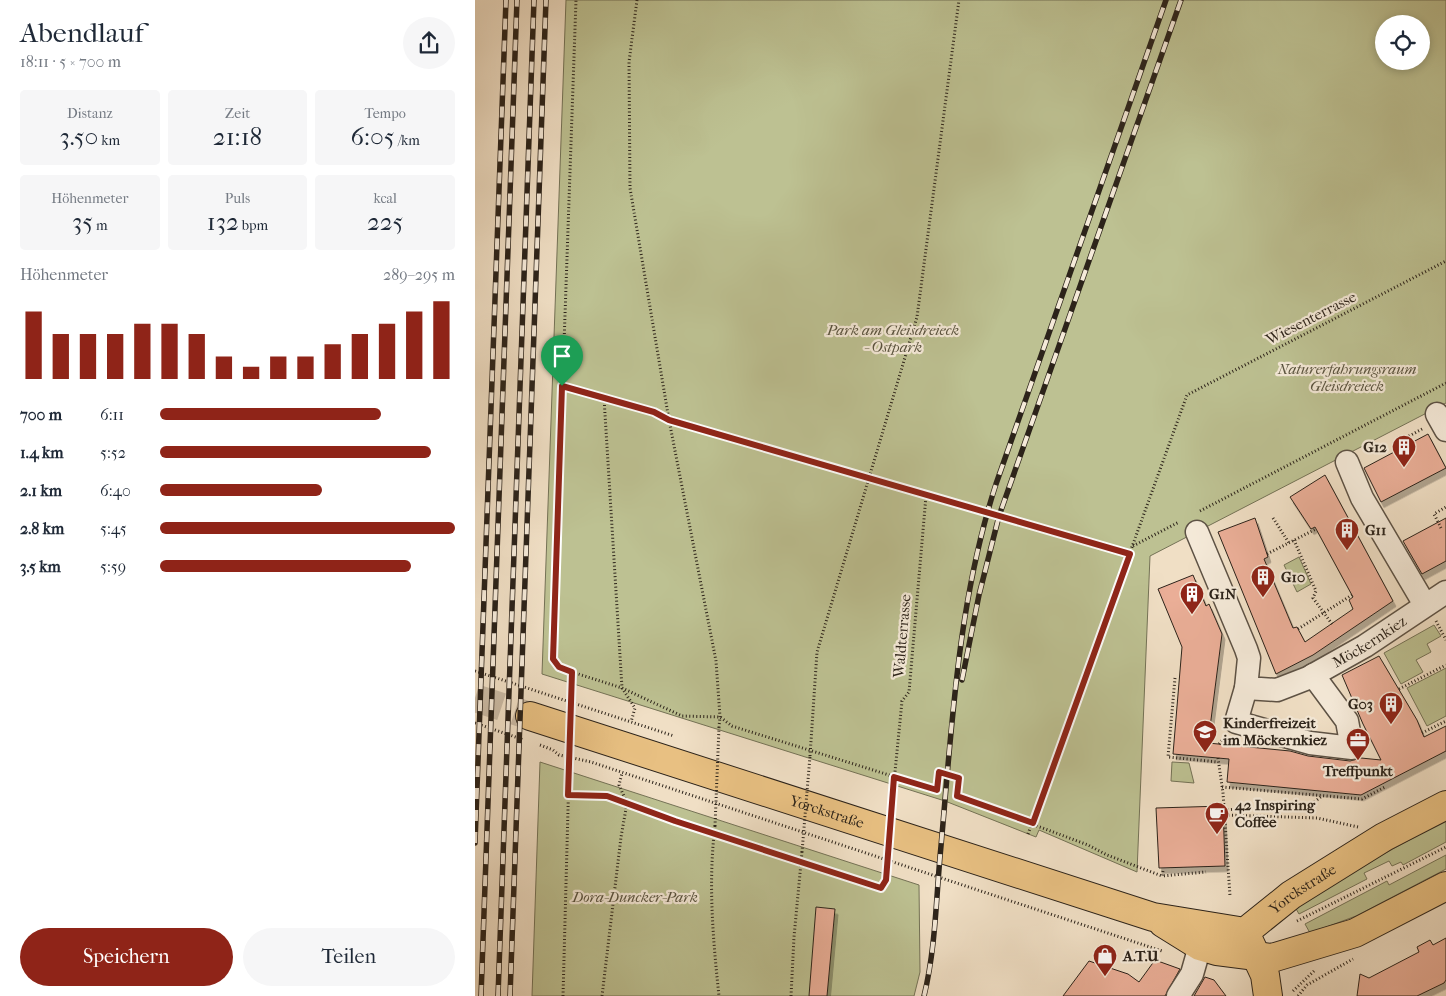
<!DOCTYPE html>
<html lang="de">
<head>
<meta charset="utf-8">
<style>
  body { margin:0; font-family:"IM FELL French Canon",serif; background:#f6f6f7; color:#1f2937; height:100vh; display:flex; flex-direction:column; font-size:19px; white-space:nowrap }
  * { box-sizing:border-box; margin:0 }
  p { font-size:16px; color:#747a83 }
  .icon { flex:none; width:28px; height:28px; fill:none; stroke:currentColor; stroke-width:2; stroke-linecap:round; stroke-linejoin:round }
  .map { position:relative; flex:1; overflow:hidden }
  .drawer { display:flex; flex-direction:column; background:#fff; width:475px }
  .drawer>* { flex:none }
  .buttons { position:absolute; left:900px; top:15px; display:grid; gap:10px }
  .buttons a { display:grid; place-items:center; width:55px; height:55px; border-radius:50%; background:#fff; box-shadow:0 2px 8px #0003; font-size:25px }
  .pin { position:absolute; display:grid; place-items:center; width:42px; height:42px; color:#fff; margin:-51px -21px; border-radius:50% 50% 50% 0; rotate:-45deg; box-shadow:0 0 5px #0007 }
  .pin .icon { rotate:45deg }
  .round { display:grid; place-items:center; flex:none; width:52px; height:52px; border-radius:26px; background:#f6f6f7 }
  .overview { display:flex; align-items:center; justify-content:space-between; height:85px; padding:0 20px }
  h1 { font-size:28px; font-weight:600; line-height:38px }
  .stats { display:grid; grid-template-columns:repeat(3,1fr); gap:8px; height:85px; padding:5px 20px }
  .stats div { display:grid; align-content:center; border-radius:5px; background:#f6f6f7; text-align:center }
  .stats b { font-size:25px; font-weight:600 }
  .stats small { font-size:14px; font-weight:400 }
  .stats p { font-size:14px }
  .chart { height:140px; padding:10px 20px }
  .chart p { display:flex; justify-content:space-between }
  .chart svg { width:100%; height:90px; margin-top:5px; stroke:#8f2418; stroke-width:6 }
  .button { display:flex; gap:10px; margin-top:auto; padding:10px 20px }
  .button a { flex:1; height:58px; border-radius:30px; background:#8f2418; color:#fff; font-size:20px; font-weight:600; line-height:58px; text-align:center }
  .button a+a { background:#f6f6f7; color:#1f2937 }
  ul { padding:0 20px; list-style:none; font-size:16px }
  li { display:grid; grid-template-columns:80px 60px 1fr; align-items:center; height:38px }
  li i { height:12px; border-radius:6px; background:#8f2418 }
  main { display:flex; flex:1; min-height:0 }
  .map>svg:first-child { display:block }
</style>
</head>
<body>
<main>
<section class="drawer">
<div class="overview"><div><h1>Abendlauf</h1><p>18:11 · 5 × 700 m</p></div><a class="round"><svg class="icon" aria-label="share" viewBox="0 0 24 24"><path d="M12 15V3M7 8l5-5 5 5M5 13v7h14v-7"/></svg></a></div>
<div class="stats">
<div><p>Distanz</p><b>3.50<small> km</small></b></div>
<div><p>Zeit</p><b>21:18</b></div>
<div><p>Tempo</p><b>6:05<small> /km</small></b></div>
</div>
<div class="stats">
<div><p>Höhenmeter</p><b>35<small> m</small></b></div>
<div><p>Puls</p><b>132<small> bpm</small></b></div>
<div><p>kcal</p><b>225</b></div>
</div>
<div class="chart"><p><span>Höhenmeter</span>289–295 m</p>
<svg viewBox="0 0 160 44" preserveAspectRatio="none"><path d="M5 44V11M15 44V22M25 44V22M35 44V22M45 44V17M55 44V17M65 44V22M75 44V33M85 44V38M95 44V33M105 44V33M115 44V27M125 44V22M135 44V17M145 44V11M155 44V6"/></svg>
</div>
<ul>
<li><b>700 m</b>6:11<i style="width:75%"></i></li>
<li><b>1.4 km</b>5:52<i style="width:92%"></i></li>
<li><b>2.1 km</b>6:40<i style="width:55%"></i></li>
<li><b>2.8 km</b>5:45<i style="width:100%"></i></li>
<li><b>3.5 km</b>5:59<i style="width:85%"></i></li>
</ul>
<div class="button"><a>Speichern</a><a>Teilen</a></div>
</section>
<div class="map">
<svg width="971" height="996" viewBox="0 0 971 996">
  <defs>
    <filter id="shadow"><feDropShadow dx="3" dy="5.5" stdDeviation="0" flood-color="#0004"/></filter>
  </defs>
  <rect width="100%" height="100%" fill="#f0dfc5"/>
  <filter id="stains"><feTurbulence type="fractalNoise" baseFrequency=".004" numOctaves="4"/><feColorMatrix values="0 0 0 0 .2 0 0 0 0 .09 0 0 0 0 .02 0 0 0 .5 -.17"/></filter>
  <radialGradient id="worn" r=".72"><stop offset=".6" stop-color="#630" stop-opacity="0"/><stop offset="1" stop-color="#630" stop-opacity=".3"/></radialGradient>
  <!-- green -->
  <path fill="#bdc192" stroke="#747256" fill-rule="evenodd" d="M91 0H971V403L675 556 662 872 564 830 561 837 470 801 67 674ZM909 24H946V61H909Z
    M824 557 836 584 822 592 809 565Z
    M959 625 966 636 952 644 956 652 941 660 948 672 926 684 909 653Z
    M971 668V716L952 726 932 688Z
    M65 762 444 885 445 972 439 996H57Z
    M697 762 714 763 719 783 696 781Z
    M971 820V842L928 865 926 862 917 866 914 861 889 873 892 879 824 914 820 907 883 868Z
    M971 855V869L881 916 835 933 830 924 912 881 914 885Z"/>
  <!-- building -->
  <path fill="#eaae97" stroke="#2c231a" filter="url(#shadow)" d="M953 434 971 468 906 502 889 468Z
    M850 475 918 601 838 655 801 674 743 532 780 518 793 557 789 559 818 628 822 627 830 642 878 609 874 600 878 597 840 527 836 529 815 497Z
    M971 518V561L947 574 928 541Z
    M718 575 731 606 734 604 747 634 733 743 815 751 833 756 875 761 886 758 906 760 888 724 867 675 904 656 942 720 949 737 971 726V751L886 795 752 782 754 759 698 754 707 647 683 589Z
    M748 806 750 866 684 868 681 808Z
    M341 907 360 909 352 996H334Z
    M971 938V980L969 983 942 996H882L885 974 894 978 944 952 942 947 955 940 958 945Z
    M680 960 705 969 690 996H588L614 961 653 974 664 982Z
    M730 977 739 980 751 996H719Z"/>
  <g fill="none" stroke-linecap="round" stroke-linejoin="round">
    <!-- major-tunnel -->
    <path stroke="#c9b9a3" stroke-width="28" stroke-dasharray="28 14" stroke-linecap="butt" d="M0 698 55 716"/>
    <defs>
      <g id="minor">
        <path d="M962 414 971 430"/>
        <path d="M872 462 887 498 950 605"/>
        <path id="s1" d="M722 532 771 649 774 658 771 688 802 690 833 678 890 646 971 592"/>
        <path d="M771 688 761 722 835 743 877 748 872 721 838 675"/>
        <path d="M703 996 717 974 725 946"/>
      </g>
      <g id="major">
        <path id="s2" d="M55 716 678 917 770 932 816 895 909 837 971 805"/>
        <path d="M688 923 725 946 742 951 797 958 880 933 971 886"/>
        <path d="M775 943 790 975 793 996"/>
      </g>
    </defs>
    <!-- minor casing -->
    <use href="#minor" stroke="#5d5245" stroke-width="25"/>
    <!-- major casing -->
    <use href="#major" stroke="#2c231a" stroke-width="30"/>
    <!-- path -->
    <path stroke="#2c231a" stroke-width="3" stroke-dasharray="1 2.5" stroke-linecap="butt" d="M162 0 154 62 155 188 194 420 241 661 245 717 244 727
      M87 386 179 412 194 420 655 554
      M129 398 147 688 160 708 156 722
      M927 455 921 443 949 428
      M725 511 971 383
      M798 518 814 543
      M966 528 959 514 971 507
      M819 540 841 591 838 598 857 624
      M658 546 704 522
      M792 554 841 529
      M961 621 971 640
      M823 629 877 595
      M0 671 199 736
      M97 672 147 688 207 716 245 717 257 726 462 790 464 772 484 778 482 796 613 845 632 855 687 876
      M700 678 693 757 743 762
      M97 683V672L83 667 78 659 101 0
      M924 689 971 665
      M0 723 49 740
      M947 733 971 721
      M744 744 750 737
      M65 745 78 750 84 755 116 762 687 951
      M335 756 342 652 442 317 484 0
      M743 758 748 793 755 896
      M419 782 427 701 434 692 451 496
      M747 787 887 799 910 787
      M93 795 132 796 200 821 406 888 411 880
      M749 810 838 803 847 796
      M750 815 842 818 883 827
      M240 826C233 882 238 940 244 996
      M553 834 712 395 971 261
      M688 871 687 876 731 872
      M822 921 971 847
      M818 991 839 971
      M88 996 94 772
      M127 996 146 837 152 803 144 785 147 773
      M316 996 319 937 327 852
      M823 996 832 985 878 959"/>
    <!-- minor -->
    <use href="#minor" stroke="#f5ead9" stroke-width="22"/>
    <!-- major -->
    <use href="#major" stroke="#e8c082" stroke-width="28"/>
    <defs>
      <path id="rail" d="M487 680 504 595 524 516 706 0
        M0 843 31 0
        M6 996 42 0
        M23 996 59 0
        M35 996 71 0
        M449 996C461 947 461 896 466 846 477 724 483 601 521 484L691 0"/>
    </defs>
    <!-- rail casing -->
    <use href="#rail" stroke="#2c231a" stroke-width="5.5"/>
    <!-- rail -->
    <use href="#rail" stroke="#f5ead9" stroke-width="4" stroke-dasharray="11" stroke-linecap="butt"/>
    <!-- path-bridge -->
    <path stroke="#2c231a" stroke-width="3" stroke-dasharray="1 2.5" stroke-linecap="butt" d="M94 772 97 683
      M240 826 244 727
      M327 852 335 756
      M411 880 419 782"/>
  </g>
  <g fill="none" stroke-linecap="round" stroke-linejoin="round">
    <defs>
      <path id="route" d="M87 386 179 412 194 420 655 554 558 823 482 796 484 778 464 772 462 790 419 777 411 880 406 888 200 821 132 796 93 795 97 672 84 667 78 659Z"/>
    </defs>
    <!-- route casing -->
    <use href="#route" stroke="#fff" stroke-width="10"/>
    <!-- route -->
    <use href="#route" stroke="#8f2418" stroke-width="6"/>
  </g>
  <!-- icons -->
  <defs>
    <symbol id="building-pin" viewBox="-11 -11 22 30"><path d="M0 17L-7.5 6A9.5 9.5 0 1 1 7.5 6Z" fill="#8f2418" stroke="#f5ead9"/><path d="M-4-6H4V6H1V3H-1V6H-4ZM-2.5-4.3h1.7v1.8h-1.7ZM.8-4.3h1.7v1.8H.8ZM-2.5-1h1.7V.8h-1.7ZM.8-1h1.7V.8H.8Z" fill="#fff"/></symbol>
    <symbol id="school-pin" viewBox="-11 -11 22 30"><path d="M0 17L-7.5 6A9.5 9.5 0 1 1 7.5 6Z" fill="#8f2418" stroke="#f5ead9"/><path d="M0-5L7-2L0 1L-7-2ZM-4 1L0 2.5L4 1V4Q0 6-4 4Z" fill="#fff"/></symbol>
    <symbol id="office-pin" viewBox="-11 -11 22 30"><path d="M0 17L-7.5 6A9.5 9.5 0 1 1 7.5 6Z" fill="#8f2418" stroke="#f5ead9"/><path d="M-6-3h4V-5.5h4V-3h4V5H-6ZM-1-4.5V-3h2v-1.5ZM-6 0V1H6V0Z" fill="#fff"/></symbol>
    <symbol id="cafe-pin" viewBox="-11 -11 22 30"><path d="M0 17L-7.5 6A9.5 9.5 0 1 1 7.5 6Z" fill="#8f2418" stroke="#f5ead9"/><path d="M-5.5-4.5H6V0H3Q3 3.5 0 3.5H-2.5Q-5.5 3.5-5.5 0ZM3-3.2v2h1.7v-2ZM-6 4.5H4V6H-6Z" fill="#fff"/></symbol>
    <symbol id="shop-pin" viewBox="-11 -11 22 30"><path d="M0 17L-7.5 6A9.5 9.5 0 1 1 7.5 6Z" fill="#8f2418" stroke="#f5ead9"/><path d="M-5-2.5h2.3a2.7 3.5 0 0 1 5.4 0H5L5.5 6h-11ZM-1.5-2.5h3a1.5 2.3 0 0 0-3 0Z" fill="#fff"/></symbol>
  </defs>
  <g fill-rule="evenodd">
    <use href="#building-pin" x="915" y="433" width="28" height="38"/>
    <use href="#building-pin" x="858" y="516" width="28" height="38"/>
    <use href="#building-pin" x="774" y="563" width="28" height="38"/>
    <use href="#building-pin" x="703" y="580" width="28" height="38"/>
    <use href="#building-pin" x="902" y="690" width="28" height="38"/>
    <use href="#school-pin" x="716" y="718" width="28" height="38"/>
    <use href="#office-pin" x="869" y="726" width="28" height="38"/>
    <use href="#cafe-pin" x="728" y="800" width="28" height="38"/>
    <use href="#shop-pin" x="616" y="942" width="28" height="38"/>
  </g>
  <g text-anchor="middle" stroke-width="4.5" stroke-linejoin="round" paint-order="stroke">
    <!-- street labels -->
    <g font-size="15" fill="#2c231a" stroke="#f5ead9">
      <text transform="translate(836 318) rotate(-27)" y="5">Wiesenterrasse</text>
      <text transform="translate(427 636) rotate(-85)" y="5">Waldterrasse</text>
      <text dy="5" stroke="none"><textPath href="#s1" startOffset="302">Möckernkiez</textPath></text>
      <text dy="5" stroke="none"><textPath href="#s2" startOffset="312">Yorckstraße</textPath></text>
      <text dy="5" stroke="none"><textPath href="#s2" startOffset="820">Yorckstraße</textPath></text>
    </g>
    <!-- park labels -->
    <g font-size="15" font-style="italic" fill="#58523e" stroke="#f5ead9">
      <text x="418" y="335">Park am Gleisdreieck<tspan x="418" dy="17">- Ostpark</tspan></text>
      <text x="872" y="374">Naturerfahrungsraum<tspan x="872" dy="17">Gleisdreieck</tspan></text>
      <text x="160" y="902">Dora-Duncker-Park</text>
    </g>
    <!-- poi labels -->
    <g font-size="15" font-weight="bold" fill="#2c231a" stroke="#f5ead9" text-anchor="start">
      <text x="912" y="452" text-anchor="end">G12</text>
      <text x="890" y="535">G11</text>
      <text x="806" y="582">G10</text>
      <text x="734" y="599">G1N</text>
      <text x="898" y="709" text-anchor="end">G03</text>
      <text x="748" y="728">Kinderfreizeit<tspan x="748" dy="17">im Möckernkiez</tspan></text>
      <text x="883" y="776" text-anchor="middle">Treffpunkt</text>
      <text x="760" y="810">42 Inspiring<tspan x="760" dy="17">Coffee</tspan></text>
      <text x="648" y="961">A.T.U</text>
    </g>
  </g>
  <rect width="100%" height="100%" filter="url(#stains)"/>
  <rect width="100%" height="100%" fill="url(#worn)"/>
</svg>
<div class="buttons">
<a><svg class="icon" aria-label="locate" viewBox="0 0 24 24"><circle cx="12" cy="12" r="6"/><path d="M12 2v4M12 18v4M2 12h4M18 12h4"/></svg></a>
</div>
<div class="pin" style="left:87px;top:386px;background:#1e9e55"><svg class="icon" aria-label="arrive" viewBox="0 0 24 24"><path d="M6 21V4h12l-3 4 3 4H6"/></svg></div>
</div>
</main>
</body>
</html>
